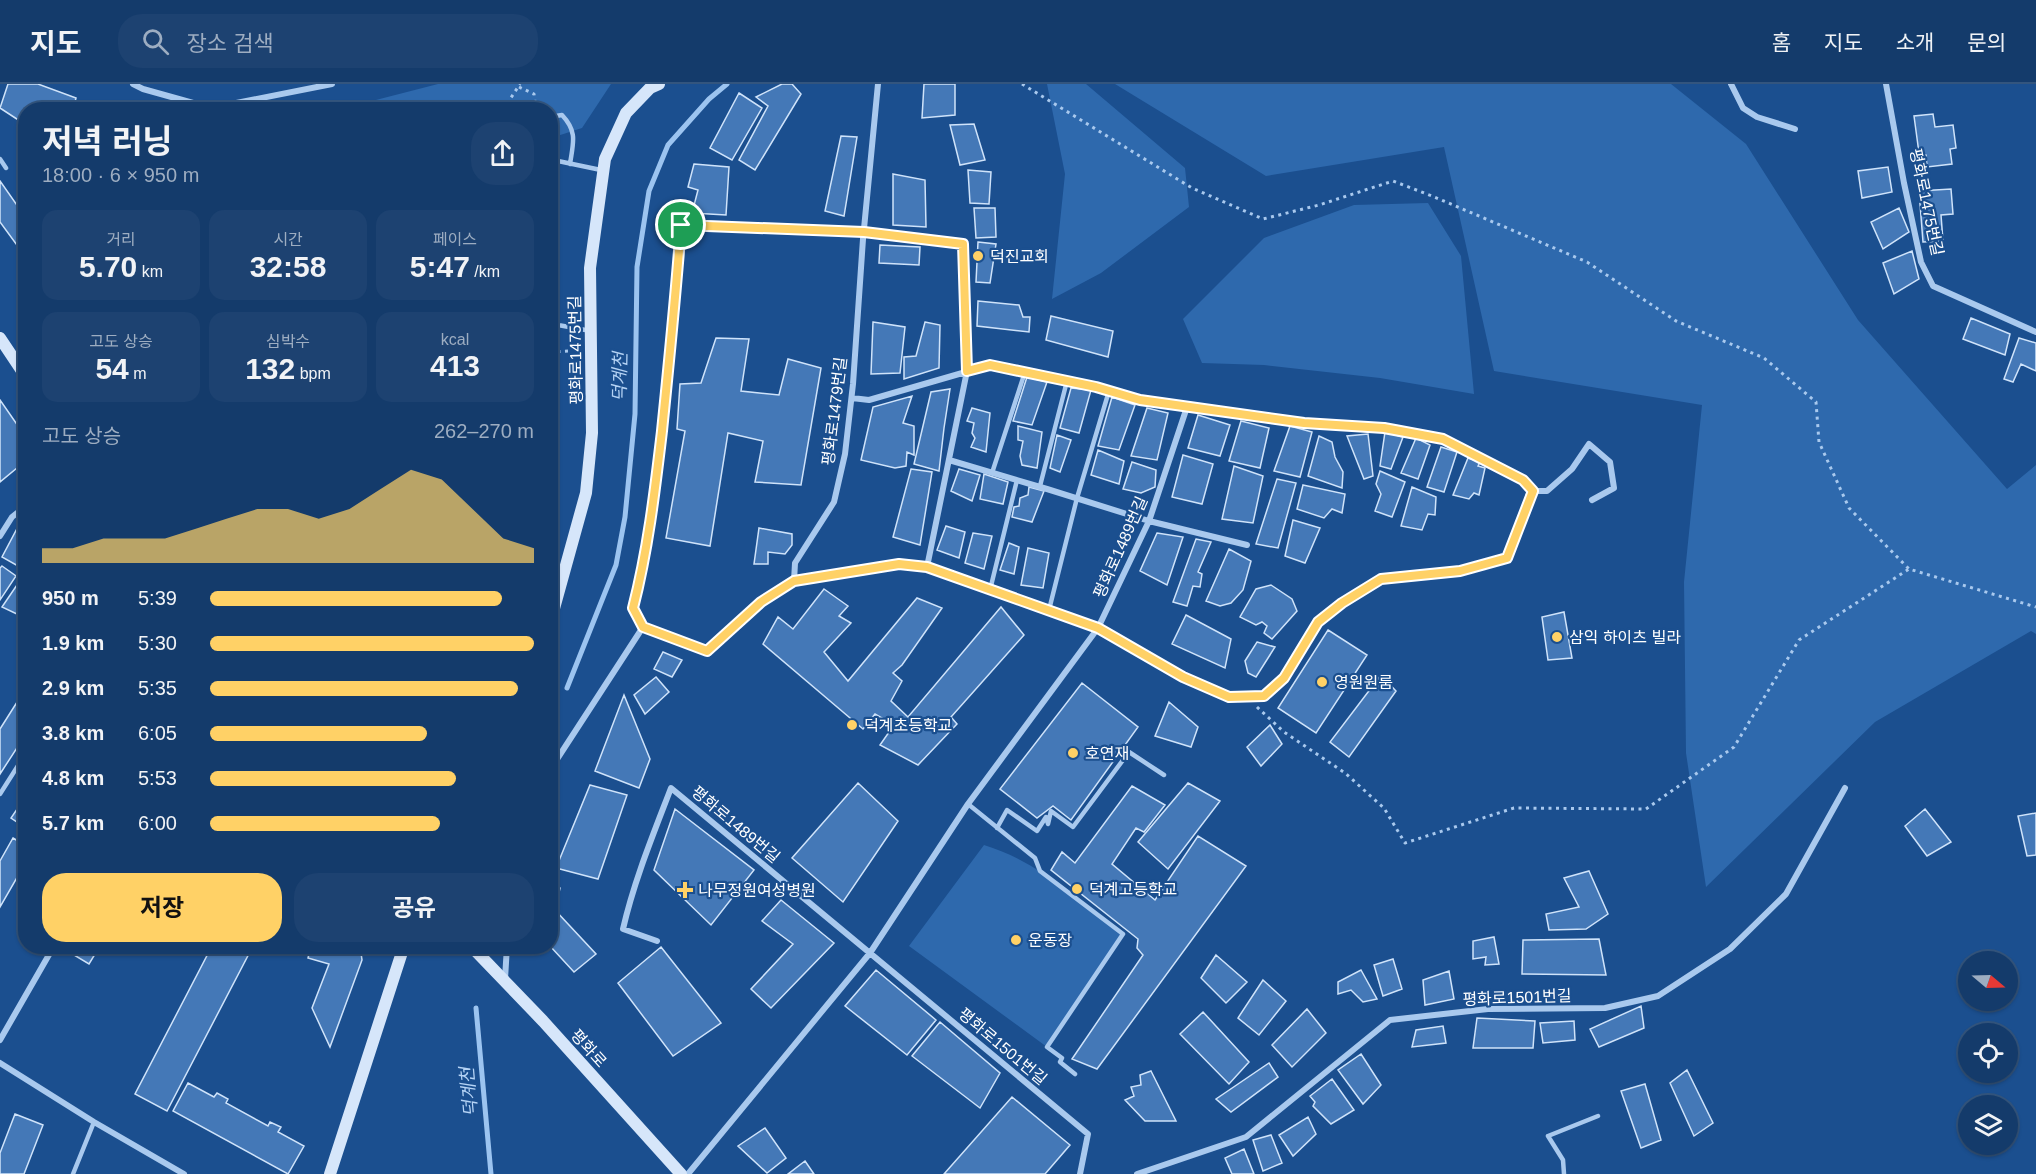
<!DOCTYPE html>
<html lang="ko">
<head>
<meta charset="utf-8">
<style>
  body { margin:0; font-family:Arial,"Noto Sans KR",sans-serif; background:#1d4271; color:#f1f3f6; height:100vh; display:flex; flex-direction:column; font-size:22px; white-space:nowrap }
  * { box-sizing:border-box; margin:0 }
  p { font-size:20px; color:#9dadc1 }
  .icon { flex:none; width:33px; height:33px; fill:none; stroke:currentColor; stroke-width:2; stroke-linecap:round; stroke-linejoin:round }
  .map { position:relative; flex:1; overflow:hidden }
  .side { position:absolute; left:18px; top:18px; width:540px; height:852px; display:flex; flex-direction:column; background:#143b6b; border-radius:24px; box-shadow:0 2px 4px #0004,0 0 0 2px #33557e }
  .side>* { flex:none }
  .needle { width:39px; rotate:109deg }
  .tools { position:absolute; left:1958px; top:867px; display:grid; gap:12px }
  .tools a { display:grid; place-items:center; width:60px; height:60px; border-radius:50%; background:#143b6b; box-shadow:0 2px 4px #0004,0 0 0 2px #33557e; font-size:30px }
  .pin { position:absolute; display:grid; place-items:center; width:51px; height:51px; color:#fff; margin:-26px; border:3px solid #fff; border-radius:50%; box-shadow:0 2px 6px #0007 }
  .round { display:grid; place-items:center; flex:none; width:63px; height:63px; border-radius:24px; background:#1d4271 }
  .headline { display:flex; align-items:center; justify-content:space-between; height:102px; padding:0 24px }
  h1 { font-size:33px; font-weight:700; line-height:45px }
  .stats { display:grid; grid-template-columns:repeat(3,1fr); gap:9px; height:102px; padding:6px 24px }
  .stats div { display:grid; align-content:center; border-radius:15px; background:#1d4271; text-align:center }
  .stats b { font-size:30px; font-weight:700 }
  .stats small { font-size:16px; font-weight:400 }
  .stats p { font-size:16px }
  .chart { height:168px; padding:12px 24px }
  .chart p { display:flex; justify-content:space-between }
  .chart svg { width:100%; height:108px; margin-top:6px; fill:#ffd166; opacity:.7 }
  .button { display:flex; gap:12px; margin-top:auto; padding:12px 24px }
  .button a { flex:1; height:69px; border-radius:24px; background:#ffd166; color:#111; font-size:24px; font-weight:700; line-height:69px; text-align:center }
  .button a+a { background:#1d4271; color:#f1f3f6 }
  ul { padding:0 24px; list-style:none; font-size:20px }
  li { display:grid; grid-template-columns:96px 72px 1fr; align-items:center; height:45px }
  li i { height:15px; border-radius:8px; background:#ffd166 }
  header { display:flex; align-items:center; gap:36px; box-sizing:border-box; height:84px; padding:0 30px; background:#143b6b; border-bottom:2px solid #33557e }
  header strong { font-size:28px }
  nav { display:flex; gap:33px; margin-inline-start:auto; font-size:21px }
  .search { width:420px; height:54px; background:#1d4271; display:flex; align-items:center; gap:15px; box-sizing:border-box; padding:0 21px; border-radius:24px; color:#9dadc1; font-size:22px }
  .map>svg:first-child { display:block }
</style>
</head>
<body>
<header>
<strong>지도</strong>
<div class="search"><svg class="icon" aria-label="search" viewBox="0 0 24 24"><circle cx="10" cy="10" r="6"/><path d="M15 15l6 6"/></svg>장소 검색</div>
<nav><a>홈</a><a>지도</a><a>소개</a><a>문의</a></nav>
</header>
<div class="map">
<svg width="2036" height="1090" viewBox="0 0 2036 1090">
  <rect width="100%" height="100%" fill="#1b4f8f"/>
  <!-- green -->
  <path fill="#2e69ad" d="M438 0H611L582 44 551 54 550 26H337Z
    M1047 0H1086L1185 84 1189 123 1101 189 1052 215 1065 90Z
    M1115 0H1671L1746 60 1858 236 2007 405 2036 381V550L2031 547 1875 638 1706 803 1686 669 1684 498 1702 321 1494 287 1444 63 1266 92Z
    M1428 119 1461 172 1474 310 1380 294 1264 281 1202 279 1183 235 1264 154 1354 121Z
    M984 761C1037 777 1079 816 1123 850L1047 963 909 862Z"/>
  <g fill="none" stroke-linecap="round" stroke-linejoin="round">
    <!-- stream -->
    <path stroke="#9cc4f0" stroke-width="5" d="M567 604 616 481 625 433 635 330 637 183 649 107 668 61 709 15 727 0
      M476 924 491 1090"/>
  </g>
  <!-- building -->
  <path fill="#4478b7" stroke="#cfe3fa" stroke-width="1.5" d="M8 0H38L76 14 73 26H26V41L0 24Z
    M782 0H792L801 10 755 86 739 76 768 22 756 13Z
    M924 0H955V31L922 34Z
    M739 9 762 24 732 76 710 64Z
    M1933 30 1935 43 1953 41 1956 64 1950 65 1952 80 1927 83 1926 71 1919 69 1914 32Z
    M974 40 985 76 960 81 950 41Z
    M841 52 857 53 844 132 825 127Z
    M694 80 729 83 726 131 692 129 698 106 688 103Z
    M1888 83 1892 108 1862 114 1858 87Z
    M968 86 991 88 989 120 970 119Z
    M893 90 925 96 926 143 893 141Z
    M0 97 26 134V165L22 168 0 138Z
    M1951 105 1953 130 1941 131 1943 157 1923 158 1919 107Z
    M974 124H995L996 153 976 154Z
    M1899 124 1909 148 1883 165 1871 138Z
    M978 158 996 160 990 199 976 198Z
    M880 161 920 163 919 181 879 179Z
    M1912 167 1919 195 1894 210 1883 179Z
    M978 217 1019 221 1023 233H1030L1029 248 977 242Z
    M1051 232 1113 247 1108 273 1046 256Z
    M1971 234 2010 250 2005 271 1963 255Z
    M873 238 905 243 900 289 871 290Z
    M925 238 940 241 939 284 904 295V273L916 272Z
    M716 254 749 255 741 307 779 311 788 275 821 284 801 401 755 398 763 357 728 349 710 462 666 454 685 347 677 345 680 300 701 299Z
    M2019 254 2036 259V287L2021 280 2013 298 2004 295Z
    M1027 293 1047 298 1032 341 1013 337Z
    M1071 304 1091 306 1079 349 1060 344Z
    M950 305 944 344 939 387 914 380 931 308Z
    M912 312 903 339 914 342V371L907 368 906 382 895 384 861 376 873 323Z
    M1112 313 1135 321 1119 366 1098 362Z
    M0 316 25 352 21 368 23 379 0 398Z
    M550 320 557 323 550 341Z
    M972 324 990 329 986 368 971 363 975 354 972 349 974 339 967 337Z
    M1147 324 1168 329 1157 376 1131 372Z
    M1198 331 1230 341 1220 372 1188 364Z
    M1241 337 1269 344 1260 384 1229 377Z
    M1018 342 1042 348 1037 384 1022 381 1020 372 1023 357 1018 356Z
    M1290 342 1312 348 1300 393 1274 387Z
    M1385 348 1403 353 1391 385 1380 382Z
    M1368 350 1373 392 1364 395 1347 352Z
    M1057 351 1071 356 1060 388 1050 384Z
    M1319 352 1332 358 1335 373 1343 388 1342 404 1308 392Z
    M1416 354 1430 361 1418 395 1401 389Z
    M1441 363 1457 368 1444 408 1427 403Z
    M1098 366 1124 377 1119 400 1091 391Z
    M1183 371 1213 380 1202 420 1172 413Z
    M1468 374 1480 378 1478 382 1485 384 1479 411 1474 409 1469 415 1453 411Z
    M1132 378 1156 386 1155 403 1141 409 1123 405Z
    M1234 382 1263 392 1253 439 1222 435Z
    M911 385 932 388 920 461 893 453Z
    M959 385 980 391 972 417 951 407Z
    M1380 387 1405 398 1392 433 1375 427 1381 410 1376 400Z
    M984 390 1008 398 1003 420 980 415Z
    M1277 395 1296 399 1278 464 1256 460Z
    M1303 401 1345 410 1342 429 1332 425 1324 434 1297 425Z
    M1029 403 1044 407 1032 438 1012 433 1014 423 1019 422 1020 414 1028 411Z
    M1412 403 1436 413 1435 431 1428 430 1422 446 1401 442Z
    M1293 436 1320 444 1305 479 1285 472Z
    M20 439 26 444V472L18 482 2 473Z
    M946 442 965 448 959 474 937 466Z
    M759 444 792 450V461L785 470 768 468V480H754Z
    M973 449 992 452 984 485 965 479Z
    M1157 449 1183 453 1167 501 1140 487Z
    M1196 455 1211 458 1198 488 1202 490 1200 503 1193 502 1187 522 1173 518Z
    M1009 459 1019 463 1014 490 1000 486Z
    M1028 464 1049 469 1043 504 1021 501Z
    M1229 465 1251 477 1243 506 1231 519 1220 522 1206 517Z
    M2 482 16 492 0 516V484Z
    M21 495 26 498V520L19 531 2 523Z
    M1271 501 1292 515 1297 527 1272 555 1264 549 1267 542 1262 538 1256 541 1240 533 1256 505Z
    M824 505 848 522 839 532 851 539 824 568 848 597 917 514 942 524 902 581 893 589 902 597 891 617 908 633 1001 523 1024 551 951 633 957 640 918 681 880 661 894 641 875 630 863 645 763 560 778 533 793 545Z
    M1564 528 1572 574 1548 576 1542 533Z
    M1186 531 1231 555 1225 584 1172 560Z
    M1328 546 1367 571 1316 649 1278 624Z
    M1257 558 1275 563 1256 593 1248 589 1245 577Z
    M663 568 682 576 672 593 654 585Z
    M1381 591 1396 607 1349 673 1330 658Z
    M656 593 669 608 645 630 634 611Z
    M1082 599 1138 643 1071 736 1053 722 1037 734 1000 705Z
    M624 611 650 675 639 704 595 687Z
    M19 615 26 618V650L0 690V645Z
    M1169 618 1198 643 1191 663 1155 652Z
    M1270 641 1282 660 1261 682 1247 663Z
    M858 699 898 737 843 818 792 774Z
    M1188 699 1220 717 1168 785 1138 758Z
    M590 701 627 711 598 795 556 784Z
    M1132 702 1165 721 1144 748 1136 744 1112 780 1155 816 1198 752 1246 782 1097 985 1072 975 1143 871 1137 864 1138 855 1051 786 1062 768 1075 779Z
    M26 712V744L11 734Z
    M675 725 754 786 711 841 654 786Z
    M1925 725 1951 758 1927 772 1905 742Z
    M2036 729V771L2027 772 2018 732Z
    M13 754 26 762V778L0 823V777Z
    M1589 787 1608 830 1586 845 1549 846 1546 830 1579 823 1564 794Z
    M550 802 560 804 555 826 596 870 574 888 550 862Z
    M781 816 834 859 771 924 751 905 793 860 762 837Z
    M1494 853 1499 880 1485 881 1486 873 1473 875V857Z
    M1599 855 1606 891 1522 890 1523 856Z
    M59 862H100L89 880Z
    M212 862H253L167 1027 135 1010Z
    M311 862H360L362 876 330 963 312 924 329 880 308 874Z
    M661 863 721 939 673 972 618 899Z
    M1216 871 1247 898 1226 919 1201 894Z
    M1393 875 1402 905 1383 912 1374 881Z
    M876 886 936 936 907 971 845 922Z
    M1361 886 1377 915 1363 918 1351 906 1338 910V898Z
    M1449 887 1454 915 1425 921 1423 896Z
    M1263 896 1286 917 1259 951 1238 934Z
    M1641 922 1644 944 1599 963 1590 945Z
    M1307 925 1326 949 1292 983 1272 961Z
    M1203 928 1249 978 1229 1000 1180 950Z
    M1477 934 1535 937 1533 964H1473Z
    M1574 937 1575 956 1543 959 1540 939Z
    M940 938 1000 989 980 1024 912 972Z
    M1443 942 1446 959 1412 963 1416 946Z
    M1361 970 1381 1001 1363 1020 1338 986Z
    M1269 979 1278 993 1231 1028 1216 1015Z
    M1687 986 1713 1039 1694 1052 1670 999Z
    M1151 987 1176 1037H1145L1125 1016 1134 1012 1131 1003 1141 1001 1140 991Z
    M1332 995 1354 1026 1331 1040 1313 1022 1315 1018 1310 1012Z
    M188 999 214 1013 217 1009 228 1015 226 1019 268 1042 270 1038 281 1043 278 1048 304 1062 288 1090 173 1027Z
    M1645 1000 1661 1056 1641 1064 1621 1007Z
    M1012 1013 1070 1061 1045 1090H944Z
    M15 1030 43 1041 24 1090H0V1069Z
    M1308 1033 1316 1050 1293 1072 1279 1051Z
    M765 1044 786 1074 767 1089 738 1062Z
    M1271 1051 1282 1079 1263 1087 1253 1056Z
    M1244 1065 1254 1090H1232L1225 1074Z
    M805 1077 814 1090H788Z"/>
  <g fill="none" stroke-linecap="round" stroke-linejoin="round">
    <!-- path -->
    <path stroke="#a9c9ee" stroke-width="3" stroke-dasharray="3 4.5" stroke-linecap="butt" d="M1022 0 1192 104 1263 135 1319 121 1393 97 1432 112 1587 178 1676 237 1764 274 1816 318 1819 358 1849 424 1909 485
      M519 3 534 10 535 18 533 26
      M410 26H419
      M503 26 520 0
      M550 268 569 267
      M1257 623 1284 648 1345 689 1384 724 1405 759 1514 724 1646 725 1734 663 1799 556 1909 485 2036 523"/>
    <!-- lane -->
    <path stroke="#a9c9ee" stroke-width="4.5" d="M550 33 562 31C578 48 573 59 570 80
      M0 75 6 84
      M550 123 558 77 601 86
      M550 208 558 241 591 247
      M992 389 1025 288
      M1040 402 1067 297
      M990 506 1017 396
      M1049 526 1077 414 1109 307
      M0 710 26 669
      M968 720 1035 774 1040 787 1123 850 1047 963 1062 974 1060 978 1075 990
      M997 744 1007 726 1037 747 1046 733 1048 740 1051 727 1073 743 1129 668 1164 691
      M73 1090 94 1038
      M1564 1090 1563 1076 1548 1052 1598 1032"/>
    <!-- street -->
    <path stroke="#a9c9ee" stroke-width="6" d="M133 0 143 5 211 24 332 0
      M1731 0 1743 24 1757 33 1795 45
      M1886 0 1904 99 1921 178 1933 202 2036 248
      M949 376 1047 405 1149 437 1247 461
      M1533 407H1547L1572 385 1589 360 1610 378 1614 404 1592 416
      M0 452 12 433 26 422
      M794 497 899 480 927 483
      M643 543 633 524C648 466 655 406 662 347 669 278 676 210 681 141L864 148 963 160 967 287 927 483 1098 544 1183 593 1229 613 1264 612 1284 594 1318 538 1342 519 1381 495 1460 487 1507 474 1533 407 1523 396 1443 355 1384 344 1304 339 1187 323 1140 316 1096 303 990 281 869 316 852 314
      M550 686 643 543 707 567 761 518 794 497 795 479 834 418 845 370 853 300 863 155 878 0
      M657 857 623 845C634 797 653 751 671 704L1088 1050 1080 1090
      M505 895 507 862
      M0 956 54 862
      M0 979 94 1038 184 1090
      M688 1090 870 869 968 720 1098 544 1149 437 1187 323
      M1137 1090 1246 1053 1390 936 1488 925 1605 924 1658 912 1730 865 1786 810 1845 704"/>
    <!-- secondary -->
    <path stroke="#d6e6fa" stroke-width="12" d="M0 254 26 293
      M550 539 586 409 592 349 590 184 605 75 626 29 650 4 659 0
      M471 862 543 937 681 1090
      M330 1090 404 862"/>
  </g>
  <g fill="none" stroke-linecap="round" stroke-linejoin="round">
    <defs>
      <path id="route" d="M681 141 864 148 963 160 967 287 990 281 1096 303 1140 316 1304 339 1384 344 1443 355 1523 396 1533 407 1507 474 1460 487 1381 495 1342 519 1318 538 1284 594 1264 612 1229 613 1183 593 1098 544 927 483 899 480 794 497 761 518 707 567 643 543 633 524C648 466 655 406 662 347 669 278 676 210 681 141Z"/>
    </defs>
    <!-- route casing -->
    <use href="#route" stroke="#fff" stroke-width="12"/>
    <!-- route -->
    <use href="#route" stroke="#ffd166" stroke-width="8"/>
  </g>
  <!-- markers -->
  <g fill="#ffd166" stroke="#1b4f8f" stroke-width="2">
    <circle cx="978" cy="172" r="6"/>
    <circle cx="1557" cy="553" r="6"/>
    <circle cx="1322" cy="598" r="6"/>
    <circle cx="852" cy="641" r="6"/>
    <circle cx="1073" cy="669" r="6"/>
    <circle cx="1077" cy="805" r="6"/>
    <path d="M682 797h6v6h6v6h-6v6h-6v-6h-6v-6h6z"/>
    <circle cx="1016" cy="856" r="6"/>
  </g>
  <g text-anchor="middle" stroke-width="4.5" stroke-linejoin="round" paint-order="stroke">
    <!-- street labels -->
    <g font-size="16" fill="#fff" stroke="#1b4f8f">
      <text transform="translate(1927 118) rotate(78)" y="6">평화로1475번길</text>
      <text transform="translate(575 266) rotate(-91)" y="6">평화로1475번길</text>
      <text transform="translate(834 327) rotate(-83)" y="6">평화로1479번길</text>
      <text transform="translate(1120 463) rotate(-66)" y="6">평화로1489번길</text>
      <text transform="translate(736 740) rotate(40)" y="6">평화로1489번길</text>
      <text transform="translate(1517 913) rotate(-2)" y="6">평화로1501번길</text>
      <text transform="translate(1003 962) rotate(40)" y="6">평화로1501번길</text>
      <text transform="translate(589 964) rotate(48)" y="6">평화로</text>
    </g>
    <!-- poi labels -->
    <g font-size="16" fill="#fff" stroke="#1b4f8f" text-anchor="start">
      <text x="990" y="178">덕진교회</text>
      <text x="1569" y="559">삼익 하이츠 빌라</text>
      <text x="1334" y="604">영원원룸</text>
      <text x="864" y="647">덕계초등학교</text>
      <text x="1085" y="675">호연재</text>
      <text x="1089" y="811">덕계고등학교</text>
      <text x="698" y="812">나무정원여성병원</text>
      <text x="1028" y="862">운동장</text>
    </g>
    <!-- water labels -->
    <g font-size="18" font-style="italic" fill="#b5d3f5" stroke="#1b4f8f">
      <text transform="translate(620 293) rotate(-89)" y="6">덕계천</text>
      <text transform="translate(469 1008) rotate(-95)" y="6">덕계천</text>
    </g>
  </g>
</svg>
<div class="tools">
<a><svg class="needle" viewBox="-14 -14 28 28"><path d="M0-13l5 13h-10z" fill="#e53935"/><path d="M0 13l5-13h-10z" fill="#9dadc1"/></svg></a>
<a><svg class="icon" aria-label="locate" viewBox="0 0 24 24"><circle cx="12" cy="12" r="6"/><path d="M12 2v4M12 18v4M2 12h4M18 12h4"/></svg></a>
<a><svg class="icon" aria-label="layers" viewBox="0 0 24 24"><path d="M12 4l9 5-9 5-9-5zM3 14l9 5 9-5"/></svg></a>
</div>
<div class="pin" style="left:681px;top:141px;background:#1e9e55"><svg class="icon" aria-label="arrive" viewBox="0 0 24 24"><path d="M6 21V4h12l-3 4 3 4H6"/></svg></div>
<section class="side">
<div class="headline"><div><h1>저녁 러닝</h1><p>18:00 · 6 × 950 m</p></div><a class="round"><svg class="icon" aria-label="share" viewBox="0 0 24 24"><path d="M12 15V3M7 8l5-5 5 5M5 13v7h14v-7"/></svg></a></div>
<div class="stats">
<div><p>거리</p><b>5.70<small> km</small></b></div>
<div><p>시간</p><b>32:58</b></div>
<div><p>페이스</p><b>5:47<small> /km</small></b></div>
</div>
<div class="stats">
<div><p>고도 상승</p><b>54<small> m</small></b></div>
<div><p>심박수</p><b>132<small> bpm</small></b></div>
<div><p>kcal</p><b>413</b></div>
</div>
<div class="chart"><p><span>고도 상승</span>262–270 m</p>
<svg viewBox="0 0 160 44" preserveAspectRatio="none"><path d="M0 44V38L10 38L20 34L30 34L40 34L50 30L60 26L70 22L80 22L90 26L100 22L110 14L120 6L130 10L140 22L150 34L160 38V44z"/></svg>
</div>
<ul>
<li><b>950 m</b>5:39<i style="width:90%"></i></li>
<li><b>1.9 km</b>5:30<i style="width:100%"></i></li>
<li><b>2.9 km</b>5:35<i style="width:95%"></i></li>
<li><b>3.8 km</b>6:05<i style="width:67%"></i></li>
<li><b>4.8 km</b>5:53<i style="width:76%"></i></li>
<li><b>5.7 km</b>6:00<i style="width:71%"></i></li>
</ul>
<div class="button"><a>저장</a><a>공유</a></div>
</section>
</div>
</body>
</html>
